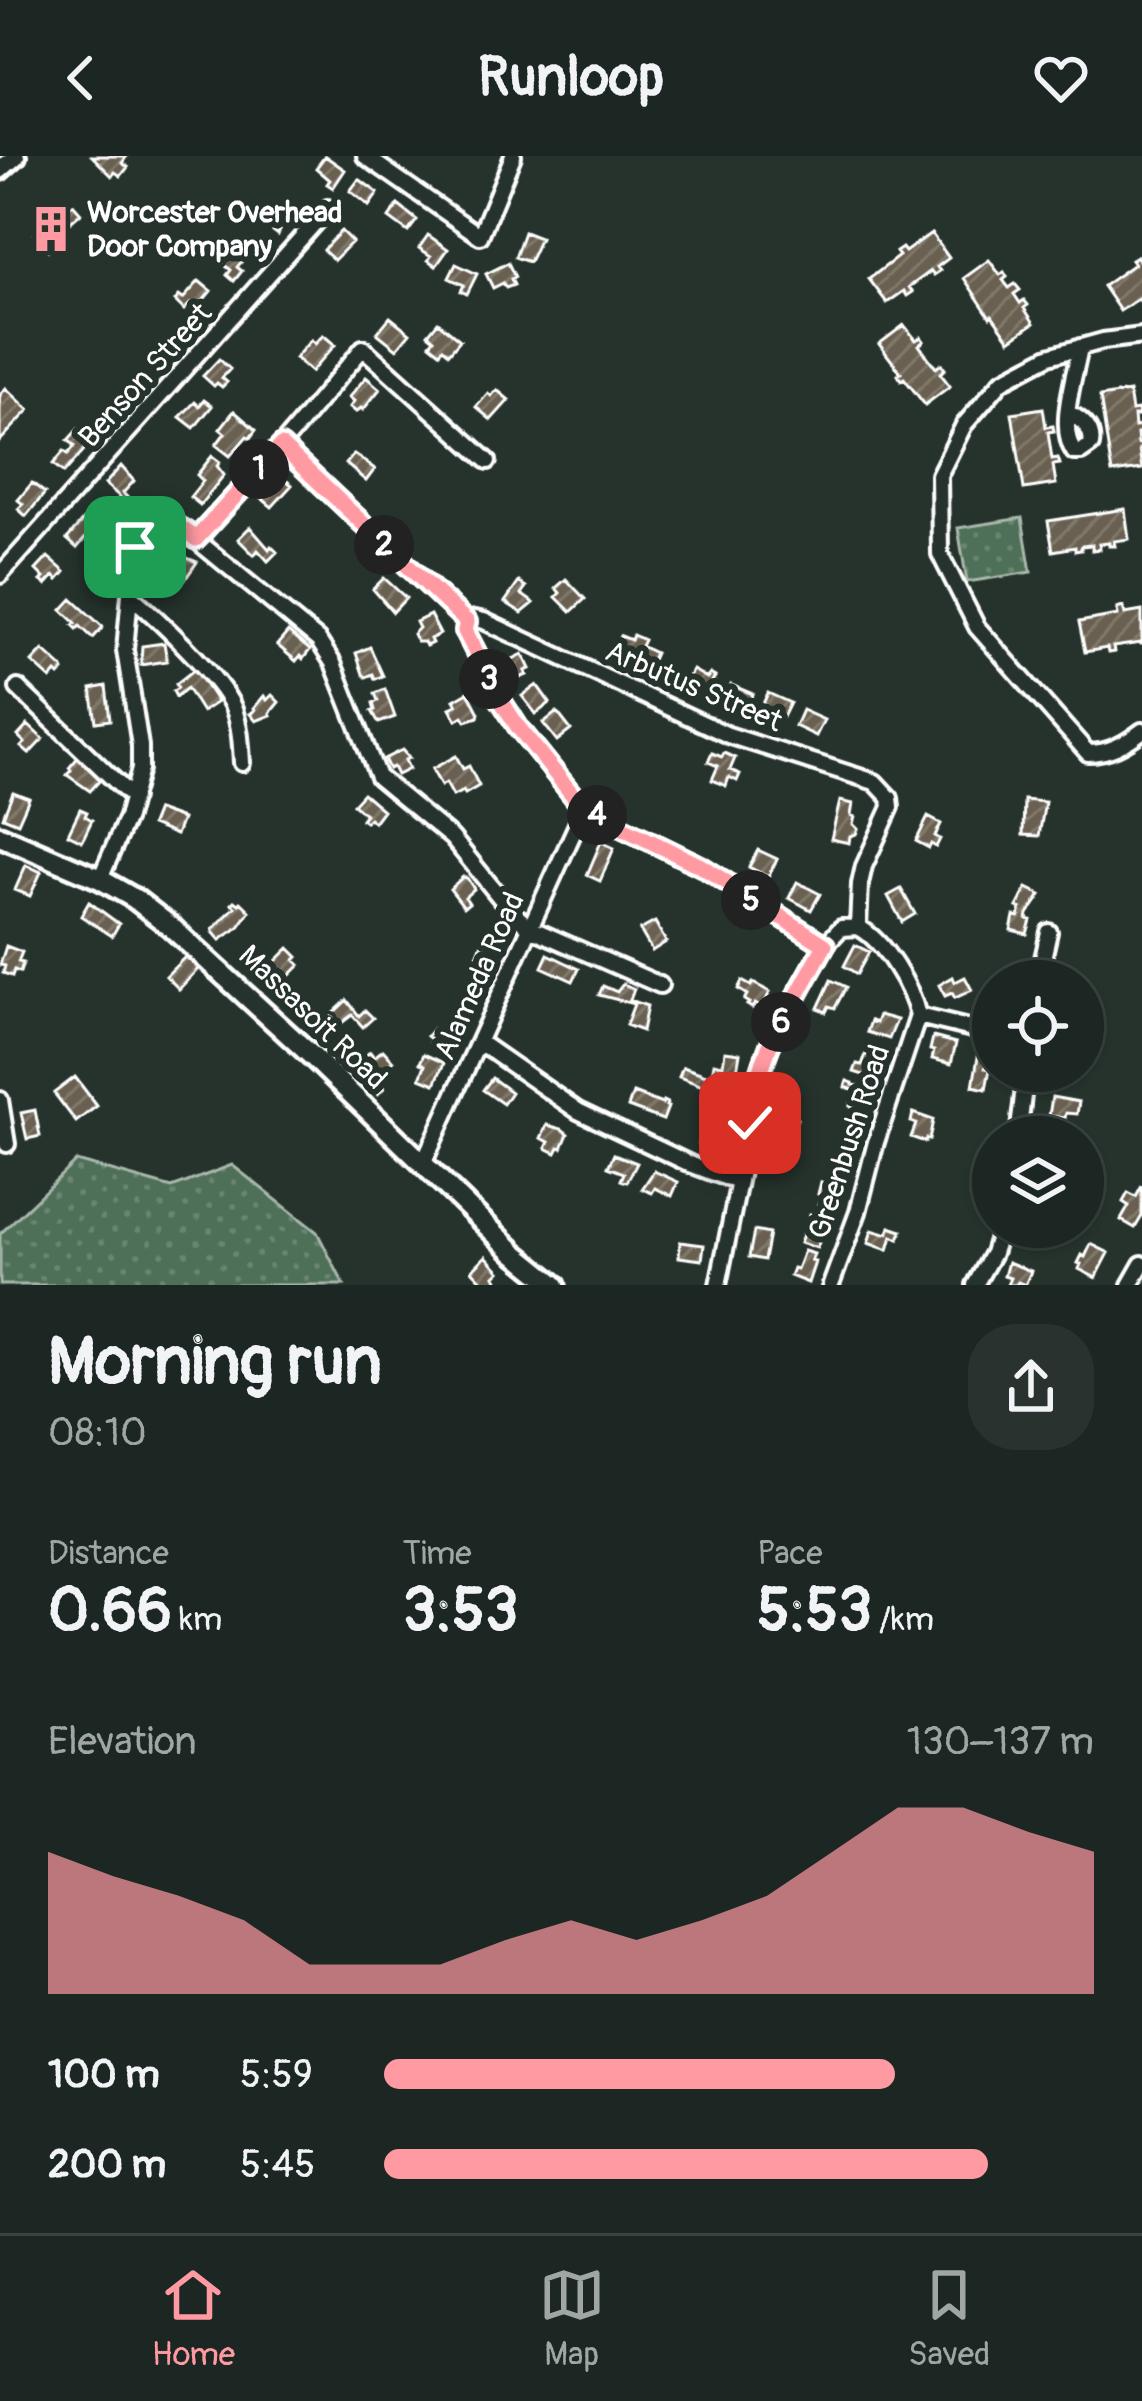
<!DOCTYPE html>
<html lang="en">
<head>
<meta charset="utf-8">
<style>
  body { margin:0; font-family:Pangolin,sans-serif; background:#29322f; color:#f1f3f6; height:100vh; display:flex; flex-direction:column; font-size:45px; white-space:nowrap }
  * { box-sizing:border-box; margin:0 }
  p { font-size:39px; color:#a0a5a5 }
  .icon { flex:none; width:66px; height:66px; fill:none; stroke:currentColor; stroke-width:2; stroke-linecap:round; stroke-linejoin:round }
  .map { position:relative; height:1129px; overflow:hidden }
  .panel { display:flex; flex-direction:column; background:#1c2622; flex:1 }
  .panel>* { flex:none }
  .controls { position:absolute; left:972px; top:804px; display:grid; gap:24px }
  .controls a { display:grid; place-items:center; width:132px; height:132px; border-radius:50%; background:#1c2622; box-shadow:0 3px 9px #0004,0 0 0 3px #3a4340; font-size:60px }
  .pin { position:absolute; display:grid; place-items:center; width:102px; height:102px; color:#fff; margin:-51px; border-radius:24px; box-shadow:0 6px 18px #0006 }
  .km { position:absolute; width:60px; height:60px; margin:-30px; border-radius:50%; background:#222; color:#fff; font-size:33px; line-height:60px; text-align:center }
  .round { display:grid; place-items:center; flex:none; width:126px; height:126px; border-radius:48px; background:#29322f }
  .head { display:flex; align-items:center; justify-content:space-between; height:204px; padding:0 48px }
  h1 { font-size:66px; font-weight:800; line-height:90px }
  .metrics { display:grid; grid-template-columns:repeat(3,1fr); gap:18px; height:204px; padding:12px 48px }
  .metrics div { display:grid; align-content:center }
  .metrics b { font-size:60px; font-weight:800 }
  .metrics small { font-size:33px; font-weight:400 }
  .metrics p { font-size:33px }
  .chart { height:336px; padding:24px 48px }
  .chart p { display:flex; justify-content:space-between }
  .chart svg { width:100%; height:216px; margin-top:12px; fill:#ff9aa2; opacity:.7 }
  ul { padding:0 48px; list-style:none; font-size:39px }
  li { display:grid; grid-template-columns:192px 144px 1fr; align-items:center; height:90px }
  li i { height:30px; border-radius:15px; background:#ff9aa2 }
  header { display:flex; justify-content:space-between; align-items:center; height:156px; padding:0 48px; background:#1c2622; font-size:54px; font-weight:800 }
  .tab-bar { display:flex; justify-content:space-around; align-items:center; height:168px; border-top:3px solid #3a4340; background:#1c2622; font-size:33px; color:#a0a5a5 }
  .tab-bar a { display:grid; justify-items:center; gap:6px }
  .tab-bar .active { color:#ff9aa2 }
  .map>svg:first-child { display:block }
</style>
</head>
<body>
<header><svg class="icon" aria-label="back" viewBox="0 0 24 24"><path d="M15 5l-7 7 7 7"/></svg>Runloop<svg class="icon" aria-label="heart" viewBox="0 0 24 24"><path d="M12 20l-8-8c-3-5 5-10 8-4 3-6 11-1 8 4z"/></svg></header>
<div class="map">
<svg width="1142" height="1129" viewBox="0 0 1142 1129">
  <defs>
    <pattern id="park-dots" width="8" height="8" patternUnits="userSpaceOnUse" patternTransform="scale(3)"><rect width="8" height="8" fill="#507059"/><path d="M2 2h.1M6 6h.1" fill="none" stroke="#6a8572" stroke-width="1.8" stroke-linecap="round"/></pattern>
    <pattern id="building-hatch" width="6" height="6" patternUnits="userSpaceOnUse" patternTransform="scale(3)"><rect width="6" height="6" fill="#696151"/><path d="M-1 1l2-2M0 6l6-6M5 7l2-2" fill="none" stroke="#80796b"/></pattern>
  </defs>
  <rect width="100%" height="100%" fill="#26332d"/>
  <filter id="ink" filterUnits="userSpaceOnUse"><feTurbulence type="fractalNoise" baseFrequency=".00833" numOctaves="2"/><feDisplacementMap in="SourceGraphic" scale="24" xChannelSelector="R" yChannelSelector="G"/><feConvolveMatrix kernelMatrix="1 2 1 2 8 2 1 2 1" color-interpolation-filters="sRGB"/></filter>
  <g filter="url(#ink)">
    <!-- park -->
    <path fill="url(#park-dots)" stroke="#a8b8ac" stroke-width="3" d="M1022 362 1031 416 967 426 958 372Z
      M76 1005 172 1032 232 1009 317 1076 344 1129H0V1078Z"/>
    <!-- building -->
    <path fill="url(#building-hatch)" stroke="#fff" stroke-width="3" d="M92 0H127L122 7 128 11 121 20 115 16 112 20Z
      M325 0 345 14 333 32 327 28 330 24 316 12Z
      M359 23 378 37 369 50 350 35Z
      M73 48 81 57 51 83 55 88 48 94 35 78Z
      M398 49 417 64 408 76 389 62Z
      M268 52 284 66 278 79 258 63Z
      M341 75 352 86 334 104 323 94Z
      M524 76 540 82 529 106 515 101Z
      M931 77 949 102 937 111 940 115 934 119 931 115 909 131 913 136 907 140 904 135 887 147 869 123 899 100 896 96 902 92 905 96Z
      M428 79 448 93 436 110 428 104 431 100 419 92Z
      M230 91 242 105 237 111 242 115 234 125 227 119 231 114 218 104Z
      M1137 100 1139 104 1142 103V147L1138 143 1120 155 1103 130 1134 108 1131 104Z
      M989 104 1000 119 1004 116 1007 121 1003 124 1009 132 1015 128 1020 134 1014 138 1020 147 1024 144 1028 149 1024 152 1034 167 1010 184 992 159 990 161 964 122Z
      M508 107 515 121 511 123 514 129 506 132 503 127 493 132 486 118Z
      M456 108 477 118 467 138 461 135 464 129 449 122Z
      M199 125 211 135 197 152 191 147 184 154 175 145 179 140 183 143Z
      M390 161 410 177 397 193 377 177Z
      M438 166 460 184 449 197 443 192 440 196 430 188 434 183 428 178Z
      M904 169 916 184 921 181 924 185 919 189 936 212 941 208 945 213 940 217 950 230 925 249 904 222 901 224 898 219 901 217 879 188Z
      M323 179 335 189 311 216 295 202 311 184 315 188Z
      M219 203 230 213 222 222 227 226 222 231 217 227 214 230 203 220Z
      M366 221 380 233 363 254 361 252 356 256 350 251 354 245 349 241Z
      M6 232 29 254 0 285V239Z
      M497 234 509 244 491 264 476 251 488 237 491 240Z
      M1129 236 1132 255 1138 254 1139 260H1134L1135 271 1142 270V277L1137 278 1138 288 1142 287V293L1139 294 1142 313 1112 317 1100 241Z
      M204 244 212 250 194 272 180 261 195 246 199 250Z
      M1043 252 1046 271 1053 270 1054 275 1048 276 1052 303 1058 302 1060 308 1053 309 1056 328 1024 333 1012 257Z
      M234 255 256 274 250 282 247 280 230 300 216 289 225 277 220 273Z
      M78 273 92 285 64 317 53 308 64 295 68 298 75 290 68 284Z
      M354 298 375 313 366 325 346 308Z
      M212 300 220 306 217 310 224 319 200 349 190 341 203 325 197 319Z
      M121 310 134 325 123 337 127 341 122 347 118 343 120 341 105 328Z
      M277 321 279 323 282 321 292 329 272 351 260 341Z
      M32 327 45 337 26 360 18 353 23 348 18 344Z
      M1125 353 1129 383 1114 385 1115 390H1109V387L1099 388 1100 393 1092 394V389L1081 390V394L1075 395V391L1053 395 1048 365Z
      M83 364 99 377 92 384 87 380 77 392 67 383Z
      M250 371 269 393 271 390 277 396 268 405 258 394 254 399 238 383Z
      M177 398 197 406 186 422 167 413Z
      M48 401 65 416 58 424 54 420 46 429 41 425 44 422 36 414Z
      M384 422 406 442 393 456 373 433Z
      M566 423 585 443 571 456 556 441 560 437 556 432Z
      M519 426 526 431 521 438 534 447 522 457 505 446Z
      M72 443 103 471 93 482 80 470 77 473 73 469 76 467 62 454Z
      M1123 451 1125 458 1142 455V489L1141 487 1113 491 1114 496 1108 497 1107 492 1085 496 1079 466 1118 459 1117 453Z
      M430 459 440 478 430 483 432 487 426 490 424 486H417L413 478 419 472 416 466Z
      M288 476 310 494 303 503 300 500 296 505 277 489Z
      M633 479 644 484 641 490 655 497 651 506 615 493 621 480 631 484Z
      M164 487 167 505 141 509 142 490Z
      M370 491 383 520 375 523 373 518 366 521 363 518 356 497Z
      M43 494 63 512 64 515 59 520 56 517 51 523 32 506Z
      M523 498 530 513 525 515 527 519 520 522 518 518 510 522 509 518 506 520 501 509Z
      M195 513 217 546 202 556 187 532 176 541 173 535 178 532 176 528Z
      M693 514 707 522 710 518 715 521 712 525 716 527 709 540 685 526Z
      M537 529 550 547 536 558 522 540Z
      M731 529 753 538 747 552 725 543Z
      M106 530 110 564 96 566 91 533Z
      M385 533 395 561 379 567 372 555 375 554 373 547 378 545 375 537Z
      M468 536 479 557 478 561 466 565 463 560 457 564 450 552 457 549 454 544Z
      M768 537 790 547 783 561 761 552Z
      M272 539 279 546 270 557 271 559 256 565 250 558 255 554 254 552 264 540 267 544Z
      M802 554 824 564 816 580 795 570Z
      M557 556 571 574 557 585 543 567Z
      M28 569 43 583 29 598 21 591 25 587 18 580Z
      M402 594 409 602 405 604 409 613 397 619 393 611 389 613 384 603Z
      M712 597 722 601 724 597 735 602 730 614 740 618 737 625 729 621 726 630 712 624 718 610 708 606Z
      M81 598 90 606 87 610 101 623 90 635 67 619 71 614 69 612Z
      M456 600 463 613 469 610 479 630 465 638 463 635 453 640 446 627 441 630 432 613Z
      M13 636 29 642 18 667 3 661Z
      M363 637 383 654 374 666 369 662 365 666 361 663 365 658 353 648Z
      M1024 644 1045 646 1039 680 1023 679Z
      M840 645 853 648 851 659 855 661 853 668 858 673 856 678 850 680 849 687 831 683Z
      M80 653 87 656 85 660 92 664 82 685 68 678Z
      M157 654 182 663 176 679 151 669Z
      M928 661 941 668 935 680 940 683 936 691 931 688 929 692 916 685Z
      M601 686 614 692 600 725 587 719Z
      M758 694 777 703 768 721 749 711Z
      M26 709 41 716 30 740 15 734Z
      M463 721 467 722 474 733 465 741 469 747 464 751 450 733Z
      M797 726 820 738 811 754 789 742Z
      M1027 732 1041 739 1028 758 1027 763 1031 764 1027 778 1011 774 1014 760 1019 761 1021 752 1017 751Z
      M901 733 915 758 902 766 888 740Z
      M235 745 239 748 241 746 250 755 239 771 220 784 213 776V773L235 751 232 748Z
      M89 746 119 768 112 780 81 760Z
      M655 766 666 786 652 795 640 774Z
      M483 785 498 792 487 815 473 808Z
      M855 789 869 796 857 818 844 810Z
      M6 790 22 796 18 806 23 807 20 816 14 814 12 820 3 817 5 810 0 809Z
      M289 792 298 801 295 804 300 809 286 823 280 818 278 820 272 809Z
      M548 798 579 813 573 825 542 811Z
      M186 800 199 812 179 833 166 820Z
      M953 821 955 826 965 821 972 834 955 842 952 837 945 840 939 829Z
      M831 824 846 831 835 852 829 850 826 856 818 852Z
      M742 825 751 830 753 827 770 836 762 852 755 848 752 852 747 849 749 847 744 844 747 839 738 833Z
      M623 828 634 833 630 844 647 850 642 875 626 869 634 848 599 839 603 830 617 836Z
      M347 844 359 860 365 854 373 862 363 871 352 859 331 875 323 867Z
      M879 859 897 864 889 883 867 876 871 865 876 867Z
      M433 873 438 878 443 873 458 886 447 899 430 887 432 884 427 880Z
      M933 881 956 887 951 908 932 903 934 895 930 894Z
      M383 894 393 905 390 908 391 910 376 923 384 932 378 938 368 926 372 922 358 906 370 896 374 901Z
      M725 895 740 897 736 921 712 918 714 907 723 909Z
      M979 895 988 897 985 912 990 913 986 933 973 930Z
      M877 897 885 900 876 923 854 916 857 908 862 909 866 898 875 901Z
      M424 898 444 907 435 928 420 922 425 909 420 907Z
      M683 911 712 921 708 932 679 921Z
      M75 921 97 950 76 966 54 937Z
      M492 922 511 936 503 948 483 934Z
      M847 925 853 927V929L870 932 864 954 850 950 854 934 845 931Z
      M633 937 662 948 663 945 667 947 666 950 668 951 663 964 628 951Z
      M1052 941 1079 946 1077 958 1066 957 1065 962 1049 960Z
      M781 945 794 948 790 961 797 963 794 972 775 967Z
      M35 954 40 980 27 983 21 957Z
      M705 955 721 958 716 985 707 984 706 988 699 987Z
      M913 957 933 964 929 984 926 983 925 986 911 981 916 968 911 966Z
      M547 969 562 973 568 978 562 992 559 991 556 997 546 992 549 986 541 982Z
      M614 998 637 1007 627 1026 621 1024 624 1017 608 1011Z
      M977 1009 989 1011 983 1043 971 1041Z
      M654 1015 678 1026 672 1040 655 1032 652 1037 642 1033Z
      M821 1026 841 1032 836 1048 833 1047 831 1052 819 1048 821 1039 818 1038Z
      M1142 1030V1060L1135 1072 1121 1064 1129 1050 1123 1046 1128 1037 1136 1041Z
      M810 1058 827 1063 817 1092 800 1087Z
      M890 1071 902 1075 899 1083 892 1080 888 1094 868 1087 872 1074 885 1078 888 1077Z
      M754 1075 769 1078 764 1104 749 1101Z
      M680 1086 704 1089 702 1104 679 1101Z
      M1091 1088 1109 1097 1096 1122 1079 1113 1081 1108 1078 1107 1082 1099 1085 1101Z
      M804 1095 814 1098 811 1105 815 1106 808 1127 790 1120 793 1112 797 1113Z
      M486 1100 500 1115 495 1120 500 1128 498 1129H486L472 1114Z
      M1008 1106 1031 1115 1025 1129 1018 1126 1016 1129H1007L1010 1122 1004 1120Z"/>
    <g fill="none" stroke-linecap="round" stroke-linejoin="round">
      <defs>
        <path id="minor" d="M365 0 480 80 513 0
          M1142 180 1103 185 1049 200 1002 225 964 269 939 319 940 398 977 471 1088 597C1109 597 1125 588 1142 575
          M1069 257C1082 264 1094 273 1091 289L1081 296H1074C1057 271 1075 220 1080 191
          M281 290 467 466 465 475 500 543 518 571 584 653 701 710 825 789
          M195 383 318 484 333 507 378 621 452 682 511 755 530 772 660 829
          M0 419 328 52
          M130 439C157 462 219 520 233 551 240 568 241 589 242 607
          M467 466 475 463 484 465 728 579 875 626 890 642 891 651 864 710 860 728 858 771 841 772 825 789 783 862 763 906 718 1129
          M18 532 133 642
          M100 723 127 661 140 613V590L125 494 133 405 143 370C165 361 179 369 195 383L281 290 363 192 488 305
          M858 771C884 784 912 832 918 860L993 878
          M1038 825 1049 776
          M479 886 578 955 690 1008 738 1026
          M0 944 7 988
          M1018 981 1026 915
          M423 1008 584 653
          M831 1129 858 1056 876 986 918 860
          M975 1129 993 1097 1001 1071
          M1130 1129 1142 1108"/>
        <path id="tertiary" d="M0 14 16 0"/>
        <path id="secondary" d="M0 680 100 723 135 743 170 770 313 901 514 1096 555 1129"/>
      </defs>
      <!-- minor casing -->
      <use href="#minor" stroke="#fff" stroke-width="22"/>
      <!-- tertiary casing -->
      <use href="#tertiary" stroke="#fff" stroke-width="26"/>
      <!-- secondary casing -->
      <use href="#secondary" stroke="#fff" stroke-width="27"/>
      <!-- minor -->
      <use href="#minor" stroke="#26332d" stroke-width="14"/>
      <!-- tertiary -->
      <use href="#tertiary" stroke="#26332d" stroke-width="16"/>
      <!-- secondary -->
      <use href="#secondary" stroke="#26332d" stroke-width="18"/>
    </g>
  </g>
  <g fill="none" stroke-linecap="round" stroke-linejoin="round" filter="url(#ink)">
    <defs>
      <path id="route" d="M135 391 143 370C165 361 179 369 196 383L281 290 467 466 465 475 500 543 518 571 584 653 701 710 825 789 770 889 757 925 750 967"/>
    </defs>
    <!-- route casing -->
    <use href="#route" stroke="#fff" stroke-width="24"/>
    <!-- route -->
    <use href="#route" stroke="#ff9aa2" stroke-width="15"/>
  </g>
  <!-- icons -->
  <defs>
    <symbol id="building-bare" viewBox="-9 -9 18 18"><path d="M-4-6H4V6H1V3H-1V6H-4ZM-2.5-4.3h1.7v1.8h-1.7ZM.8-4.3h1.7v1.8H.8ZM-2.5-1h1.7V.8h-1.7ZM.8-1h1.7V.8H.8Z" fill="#ff9aa2" stroke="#26332d" stroke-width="2.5" paint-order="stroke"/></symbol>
  </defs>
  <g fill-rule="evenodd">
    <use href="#building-bare" x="18" y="40" width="66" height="66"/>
  </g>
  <g text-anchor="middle" stroke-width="12" stroke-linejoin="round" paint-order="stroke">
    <!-- poi labels -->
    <g font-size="30" font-weight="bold" fill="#fff" stroke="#26332d" text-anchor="start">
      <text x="87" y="66">Worcester Overhead<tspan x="87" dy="34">Door Company</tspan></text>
    </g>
    <!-- street labels -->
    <g font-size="30" fill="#fff" stroke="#26332d">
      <text transform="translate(145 219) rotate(-48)" y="10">Benson Street</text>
      <text transform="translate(694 530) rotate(23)" y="10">Arbutus Street</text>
      <text transform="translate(479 820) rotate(-66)" y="10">Alameda Road</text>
      <text transform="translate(313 861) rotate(44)" y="10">Massasoit Road</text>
      <text transform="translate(849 986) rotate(-72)" y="10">Greenbush Road</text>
    </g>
  </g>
</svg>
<div class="controls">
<a><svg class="icon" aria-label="locate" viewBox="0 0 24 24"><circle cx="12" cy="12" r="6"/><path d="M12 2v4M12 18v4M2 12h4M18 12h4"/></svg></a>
<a><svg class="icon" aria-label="layers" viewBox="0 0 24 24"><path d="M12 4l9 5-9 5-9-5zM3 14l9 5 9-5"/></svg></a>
</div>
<div class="pin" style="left:135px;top:391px;background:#1e9e55"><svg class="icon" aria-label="arrive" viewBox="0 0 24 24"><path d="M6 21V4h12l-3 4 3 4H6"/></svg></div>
<div class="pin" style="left:750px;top:967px;background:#d93025"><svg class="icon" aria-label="check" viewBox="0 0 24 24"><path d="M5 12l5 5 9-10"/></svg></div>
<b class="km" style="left:259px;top:313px">1</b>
<b class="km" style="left:384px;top:389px">2</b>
<b class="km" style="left:489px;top:523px">3</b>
<b class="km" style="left:597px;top:659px">4</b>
<b class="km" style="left:751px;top:744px">5</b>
<b class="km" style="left:781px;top:866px">6</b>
</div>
<section class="panel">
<div class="head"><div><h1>Morning run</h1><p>08:10</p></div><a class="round"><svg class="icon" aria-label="share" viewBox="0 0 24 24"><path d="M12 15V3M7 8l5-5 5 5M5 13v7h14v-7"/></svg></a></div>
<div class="metrics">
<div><p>Distance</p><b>0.66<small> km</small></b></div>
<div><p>Time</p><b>3:53</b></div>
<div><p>Pace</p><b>5:53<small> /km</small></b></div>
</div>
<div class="chart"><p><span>Elevation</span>130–137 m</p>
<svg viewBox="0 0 160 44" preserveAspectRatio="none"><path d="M0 44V15L10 20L20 24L30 29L40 38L50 38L60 38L70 33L80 29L90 33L100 29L110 24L120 15L130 6L140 6L150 11L160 15V44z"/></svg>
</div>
<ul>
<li><b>100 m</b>5:59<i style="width:72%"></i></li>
<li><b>200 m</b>5:45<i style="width:85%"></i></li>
</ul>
</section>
<nav class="tab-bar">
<a class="active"><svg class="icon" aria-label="home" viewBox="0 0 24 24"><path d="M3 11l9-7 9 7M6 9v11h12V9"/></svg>Home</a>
<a><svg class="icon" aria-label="map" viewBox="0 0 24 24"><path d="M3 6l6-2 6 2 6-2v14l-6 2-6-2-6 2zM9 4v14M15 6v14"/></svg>Map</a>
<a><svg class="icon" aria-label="saved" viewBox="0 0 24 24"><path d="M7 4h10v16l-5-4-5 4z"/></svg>Saved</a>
</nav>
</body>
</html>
